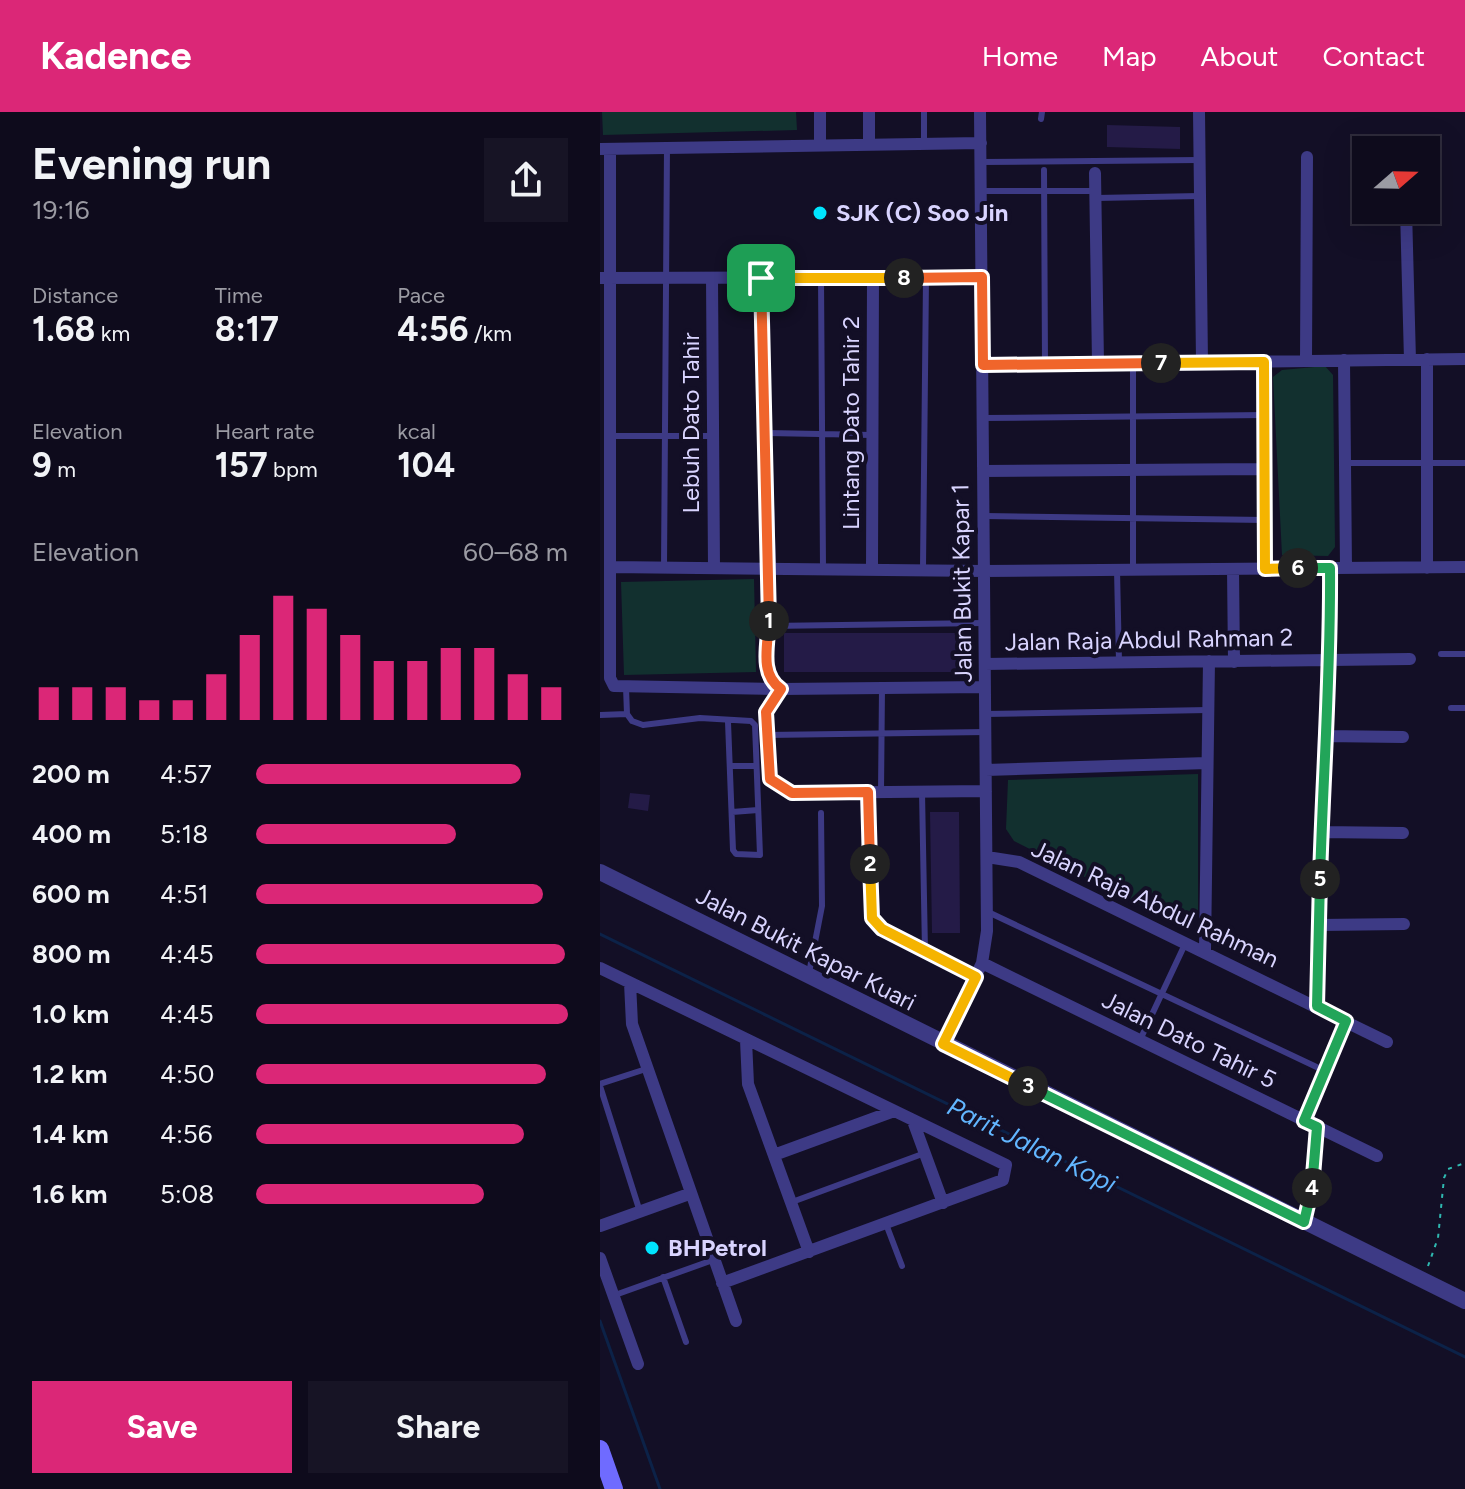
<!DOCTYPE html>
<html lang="en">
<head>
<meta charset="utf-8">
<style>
  body { margin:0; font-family:Figtree,sans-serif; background:#171425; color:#f1f3f6; height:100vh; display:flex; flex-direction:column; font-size:30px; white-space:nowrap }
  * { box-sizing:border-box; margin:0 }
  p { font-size:26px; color:#9b9ba3 }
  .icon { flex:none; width:44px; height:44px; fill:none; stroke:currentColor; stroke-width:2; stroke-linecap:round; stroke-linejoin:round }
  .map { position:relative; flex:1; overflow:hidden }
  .drawer { display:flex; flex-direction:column; background:#0e0b1c; width:600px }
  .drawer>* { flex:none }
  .needle { width:52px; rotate:70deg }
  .buttons { position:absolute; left:752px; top:24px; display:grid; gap:16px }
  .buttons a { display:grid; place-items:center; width:88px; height:88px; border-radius:0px; background:#0e0b1c; box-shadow:0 8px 32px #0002,0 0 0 2px #2e2b3b; font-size:40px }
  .pin { position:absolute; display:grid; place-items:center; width:68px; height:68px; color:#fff; margin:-34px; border-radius:16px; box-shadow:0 4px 12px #0006 }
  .km { position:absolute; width:40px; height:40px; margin:-20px; border-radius:50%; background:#222; color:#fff; font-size:22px; line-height:40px; text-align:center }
  .round { display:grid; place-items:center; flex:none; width:84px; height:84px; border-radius:0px; background:#171425 }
  .overview { display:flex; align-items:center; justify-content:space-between; height:136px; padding:0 32px }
  h1 { font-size:44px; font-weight:700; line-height:60px }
  .figures { display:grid; grid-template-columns:repeat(3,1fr); gap:12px; height:136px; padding:8px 32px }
  .figures div { display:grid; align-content:center }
  .figures b { font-size:34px; font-weight:700 }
  .figures small { font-size:22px; font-weight:400 }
  .figures p { font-size:22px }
  .chart { height:224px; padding:16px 32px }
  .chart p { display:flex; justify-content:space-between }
  .chart svg { width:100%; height:144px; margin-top:8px; stroke:#db2777; stroke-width:6 }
  .button { display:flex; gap:16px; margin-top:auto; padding:16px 32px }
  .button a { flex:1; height:92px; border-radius:0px; background:#db2777; color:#fff; font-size:32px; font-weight:700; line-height:92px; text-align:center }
  .button a+a { background:#171425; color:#f1f3f6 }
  ul { padding:0 32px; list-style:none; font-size:26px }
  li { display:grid; grid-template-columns:128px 96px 1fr; align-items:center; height:60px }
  li i { height:20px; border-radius:10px; background:#db2777 }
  header { display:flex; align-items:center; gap:48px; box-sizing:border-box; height:112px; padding:0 40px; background:#db2777; color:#fff }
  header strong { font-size:38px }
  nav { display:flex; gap:44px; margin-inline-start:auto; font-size:28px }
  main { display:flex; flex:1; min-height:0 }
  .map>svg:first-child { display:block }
</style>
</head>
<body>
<header>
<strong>Kadence</strong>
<nav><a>Home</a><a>Map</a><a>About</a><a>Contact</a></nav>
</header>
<main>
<section class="drawer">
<div class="overview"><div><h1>Evening run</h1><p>19:16</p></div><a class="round"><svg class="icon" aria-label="share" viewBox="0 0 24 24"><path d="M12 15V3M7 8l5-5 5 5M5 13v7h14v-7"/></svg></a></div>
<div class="figures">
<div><p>Distance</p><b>1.68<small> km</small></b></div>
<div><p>Time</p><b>8:17</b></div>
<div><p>Pace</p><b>4:56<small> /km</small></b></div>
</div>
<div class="figures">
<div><p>Elevation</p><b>9<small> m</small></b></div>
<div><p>Heart rate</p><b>157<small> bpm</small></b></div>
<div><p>kcal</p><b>104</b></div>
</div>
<div class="chart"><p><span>Elevation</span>60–68 m</p>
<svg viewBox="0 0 160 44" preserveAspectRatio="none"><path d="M5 44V34M15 44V34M25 44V34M35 44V38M45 44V38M55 44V30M65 44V18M75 44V6M85 44V10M95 44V18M105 44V26M115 44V26M125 44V22M135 44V22M145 44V30M155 44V34"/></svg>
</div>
<ul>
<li><b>200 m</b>4:57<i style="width:85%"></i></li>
<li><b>400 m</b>5:18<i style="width:64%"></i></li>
<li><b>600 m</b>4:51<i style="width:92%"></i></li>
<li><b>800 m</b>4:45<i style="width:99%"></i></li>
<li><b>1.0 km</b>4:45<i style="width:100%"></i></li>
<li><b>1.2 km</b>4:50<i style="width:93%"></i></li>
<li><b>1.4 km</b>4:56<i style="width:86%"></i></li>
<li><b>1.6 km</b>5:08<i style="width:73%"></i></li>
</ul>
<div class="button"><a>Save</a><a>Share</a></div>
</section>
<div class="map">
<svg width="865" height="1377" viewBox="0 0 865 1377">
  <rect width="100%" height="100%" fill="#130f26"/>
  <!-- green -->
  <path fill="#12302f" d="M2 0H196L197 18 3 23Z
    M725 254 733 263 735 435 728 444 682 443 673 265 682 258Z
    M154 467 156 560 24 563 21 470Z
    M598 662V803L592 812 581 814 414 729 406 717 408 668Z"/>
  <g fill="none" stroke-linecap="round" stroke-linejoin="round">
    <!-- stream -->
    <path stroke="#0c2248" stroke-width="3" d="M0 822 865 1245
      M0 1209 60 1377"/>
  </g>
  <!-- building -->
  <path fill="#241b47" d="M507 13 580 15V37L507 35Z
    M184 521H358V560H184Z
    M30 681 50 683 48 699 28 696Z
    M330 700H359L360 821H332Z"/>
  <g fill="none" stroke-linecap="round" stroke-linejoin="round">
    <!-- path -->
    <path stroke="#2fb8b0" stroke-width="2" stroke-dasharray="4 6" stroke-linecap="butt" d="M828 1154 838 1126 844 1066 848 1057 865 1051"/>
    <!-- service -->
    <path stroke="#3d3a85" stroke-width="6" d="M441 7 442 0
      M324 31V0
      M381 50 599 48
      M444 58 445 252
      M381 79H495
      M496 86 600 84
      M221 166 223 456
      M383 306 665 303
      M167 321 272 323
      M9 324H113
      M746 351H865
      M385 404 665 408
      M64 455 67 35
      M323 456 326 166
      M730 456 731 548
      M517 458 519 550
      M533 458V251
      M169 514 385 511
      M841 542H865
      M26 575 27 602 32 609 43 613 100 606 151 609 155 613 160 743 136 742 133 738 128 610
      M851 596H865
      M385 602 608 598
      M0 603 27 602
      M167 623 386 620
      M131 654H155
      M281 680 282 576
      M322 680 325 839
      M132 700 158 698
      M388 800 725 959
      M209 861 222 794 221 701
      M540 928 586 830
      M0 972 46 957
      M0 974 40 1100
      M192 1090 325 1041
      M286 1112 302 1154
      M63 1165 86 1230
      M15 1183 113 1148"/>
    <!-- minor -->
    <path stroke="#3d3a85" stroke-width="12" d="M220 0V33
      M269 0V32
      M599 0 602 250
      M0 37 381 31
      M10 38V566L14 574 181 577
      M495 61 498 251
      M806 98 810 248
      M0 166 382 165
      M112 166 114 456
      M161 166 170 456 167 560 170 569 181 577 385 575
      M827 247V456
      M744 248 746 456
      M706 249 707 45
      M664 250 665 457
      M383 253 865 247
      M383 359 665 357
      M10 455 384 459 865 455
      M272 456 273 166
      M633 457 634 550
      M385 552 810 547
      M181 577 166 600 170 667 192 681 386 679
      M724 624 803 625
      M386 658 607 651
      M268 680 272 806 282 817 376 865
      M721 720 803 721
      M387 745 419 750 787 930
      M719 813 804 812
      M605 838 609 549
      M382 851 777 1044
      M0 856 406 1053 403 1068 122 1171
      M30 871 32 912 136 1209
      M717 894 724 624 731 548
      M146 928 148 972 209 1140
      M343 932 382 851 387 819 380 0
      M313 1009 343 1091
      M704 1009 746 909
      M174 1043 294 999
      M704 1110 712 1082 717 1015
      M0 1114 89 1082
      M0 1146 38 1252"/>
    <!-- tertiary -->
    <path stroke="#3d3a85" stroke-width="16" d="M0 760 865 1189"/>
    <!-- secondary -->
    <path stroke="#6f6bff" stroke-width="18" d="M0 1337 14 1377"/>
  </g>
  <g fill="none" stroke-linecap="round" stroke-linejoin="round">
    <defs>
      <path id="split-1" d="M161 166 169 509"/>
      <path id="split-2" d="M169 509C168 533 159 562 181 577L166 600 170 667 192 681 268 680 270 752"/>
      <path id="split-3" d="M270 752 272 806 282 817 376 865 343 932 428 974"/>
      <path id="split-4" d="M428 974 704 1110 712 1076"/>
      <path id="split-5" d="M712 1076 717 1015 704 1009 746 909 717 894 720 767"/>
      <path id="split-6" d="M698 456H730C731 560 723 663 720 767"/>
      <path id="split-7" d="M561 251 664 250 665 457 698 456"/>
      <path id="split-8" d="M304 166 382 165 383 253 561 251"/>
      <path id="split-9" d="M161 166H304"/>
    </defs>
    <!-- split-1 casing -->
    <use href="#split-1" stroke="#fff" stroke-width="16"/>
    <!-- split-2 casing -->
    <use href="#split-2" stroke="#fff" stroke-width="16"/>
    <!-- split-3 casing -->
    <use href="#split-3" stroke="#fff" stroke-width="16"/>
    <!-- split-4 casing -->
    <use href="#split-4" stroke="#fff" stroke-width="16"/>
    <!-- split-5 casing -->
    <use href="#split-5" stroke="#fff" stroke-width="16"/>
    <!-- split-6 casing -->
    <use href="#split-6" stroke="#fff" stroke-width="16"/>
    <!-- split-7 casing -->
    <use href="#split-7" stroke="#fff" stroke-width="16"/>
    <!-- split-8 casing -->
    <use href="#split-8" stroke="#fff" stroke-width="16"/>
    <!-- split-9 casing -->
    <use href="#split-9" stroke="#fff" stroke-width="16"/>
    <!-- split-1 -->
    <use href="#split-1" stroke="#f0652b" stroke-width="10"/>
    <!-- split-2 -->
    <use href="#split-2" stroke="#f0652b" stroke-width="10"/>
    <!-- split-3 -->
    <use href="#split-3" stroke="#f5b400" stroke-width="10"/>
    <!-- split-4 -->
    <use href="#split-4" stroke="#22a559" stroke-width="10"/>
    <!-- split-5 -->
    <use href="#split-5" stroke="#22a559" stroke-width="10"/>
    <!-- split-6 -->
    <use href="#split-6" stroke="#22a559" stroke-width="10"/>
    <!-- split-7 -->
    <use href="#split-7" stroke="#f5b400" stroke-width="10"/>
    <!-- split-8 -->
    <use href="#split-8" stroke="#f0652b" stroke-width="10"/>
    <!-- split-9 -->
    <use href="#split-9" stroke="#f5b400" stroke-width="10"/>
  </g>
  <!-- markers -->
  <g fill="#00e5ff" stroke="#130f26" stroke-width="3">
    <circle cx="220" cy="101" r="8"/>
    <circle cx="52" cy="1136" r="8"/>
  </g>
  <g text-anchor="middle" stroke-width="8" stroke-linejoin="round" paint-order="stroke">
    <!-- poi labels -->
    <g font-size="24" font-weight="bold" fill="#d9d4ff" stroke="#130f26" text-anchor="start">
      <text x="236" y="109">SJK (C) Soo Jin</text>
      <text x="68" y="1144">BHPetrol</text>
    </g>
    <!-- street labels -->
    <g font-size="24" fill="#d9d4ff" stroke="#130f26">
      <text transform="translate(91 311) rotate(-90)" y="8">Lebuh Dato Tahir</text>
      <text transform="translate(251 311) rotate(-90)" y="8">Lintang Dato Tahir 2</text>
      <text transform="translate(362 471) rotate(-91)" y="8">Jalan Bukit Kapar 1</text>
      <text transform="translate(549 528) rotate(-1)" y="8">Jalan Raja Abdul Rahman 2</text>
      <text transform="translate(555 792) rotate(25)" y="8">Jalan Raja Abdul Rahman</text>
      <text transform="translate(206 837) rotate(27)" y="8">Jalan Bukit Kapar Kuari</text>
      <text transform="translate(589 928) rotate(26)" y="8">Jalan Dato Tahir 5</text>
    </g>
    <!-- water labels -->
    <g font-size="26" font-style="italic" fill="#62b6ff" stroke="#130f26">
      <text transform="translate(432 1033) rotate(26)" y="9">Parit Jalan Kopi</text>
    </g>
  </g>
</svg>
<div class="buttons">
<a><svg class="needle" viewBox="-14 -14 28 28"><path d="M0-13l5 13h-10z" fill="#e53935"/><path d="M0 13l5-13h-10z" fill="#9b9ba3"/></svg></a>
</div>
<div class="pin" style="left:161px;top:166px;background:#1e9e55"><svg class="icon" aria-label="arrive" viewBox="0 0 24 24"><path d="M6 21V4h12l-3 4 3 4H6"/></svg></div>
<b class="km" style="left:169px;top:509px">1</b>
<b class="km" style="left:270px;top:752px">2</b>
<b class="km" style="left:428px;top:974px">3</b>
<b class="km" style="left:712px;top:1076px">4</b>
<b class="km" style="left:720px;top:767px">5</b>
<b class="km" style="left:698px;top:456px">6</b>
<b class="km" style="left:561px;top:251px">7</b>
<b class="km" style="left:304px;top:166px">8</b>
</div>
</main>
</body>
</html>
